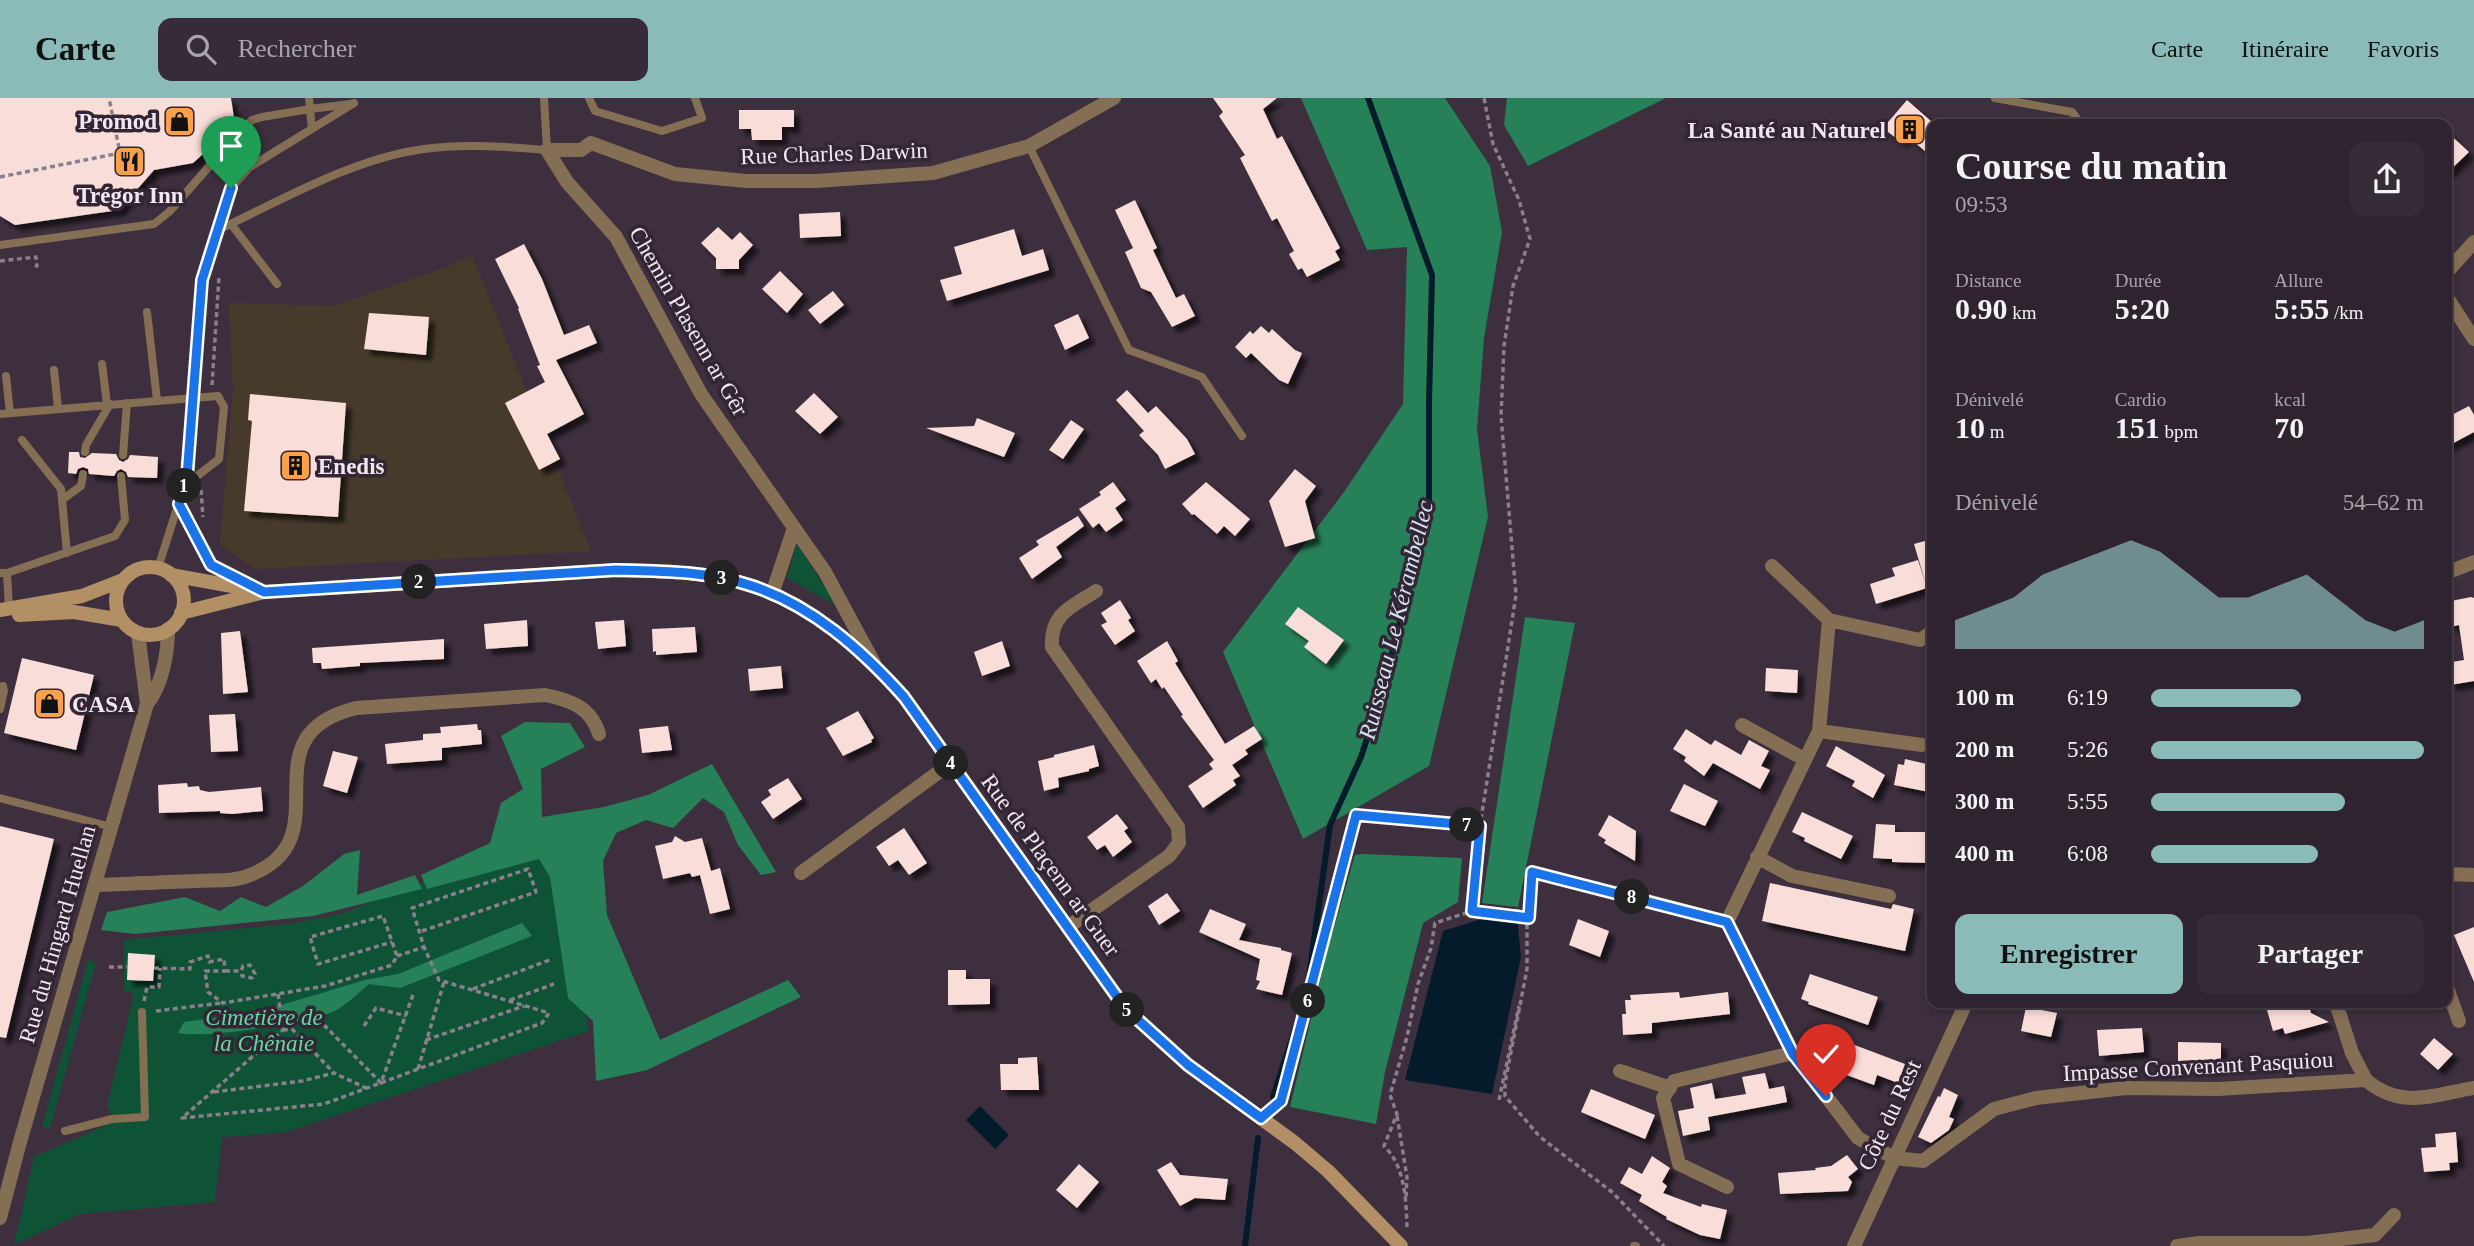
<!DOCTYPE html>
<html lang="fr">
<head>
<meta charset="utf-8">
<style>
  body { margin:0; font-family:Georgia,serif; background:#362b36; color:#f1f3f6; height:100vh; display:flex; flex-direction:column; font-size:26px; white-space:nowrap }
  * { box-sizing:border-box; margin:0 }
  p { font-size:23px; color:#a7a4aa }
  .icon { flex:none; width:38px; height:38px; fill:none; stroke:currentColor; stroke-width:2; stroke-linecap:round; stroke-linejoin:round }
  .map { position:relative; flex:1; overflow:hidden }
  .panel { position:absolute; left:1927px; top:21px; width:525px; height:889px; display:flex; flex-direction:column; background:#2e232e; border-radius:14px; box-shadow:0 4px 10px #0003,0 0 0 2px #49404a }
  .panel>* { flex:none }
  .pin { position:absolute; display:grid; place-items:center; width:60px; height:60px; color:#fff; margin:-72px -30px; border-radius:50% 50% 50% 0; rotate:-45deg; box-shadow:0 0 7px #0007 }
  .pin .icon { rotate:45deg }
  .km { position:absolute; width:35px; height:35px; margin:-18px; border-radius:50%; background:#222; color:#fff; font-size:19px; line-height:35px; text-align:center }
  .round { display:grid; place-items:center; flex:none; width:74px; height:74px; border-radius:14px; background:#362b36 }
  .head { display:flex; align-items:center; justify-content:space-between; height:119px; padding:0 28px }
  h1 { font-size:38px; font-weight:800; line-height:52px }
  .metrics { display:grid; grid-template-columns:repeat(3,1fr); gap:10px; height:119px; padding:7px 28px }
  .metrics div { display:grid; align-content:center }
  .metrics b { font-size:30px; font-weight:800 }
  .metrics small { font-size:19px; font-weight:400 }
  .metrics p { font-size:19px }
  .chart { height:196px; padding:14px 28px }
  .chart p { display:flex; justify-content:space-between }
  .chart svg { width:100%; height:126px; margin-top:7px; fill:#8bbbb9; opacity:.7 }
  .button { display:flex; gap:14px; margin-top:auto; padding:14px 28px }
  .button a { flex:1; height:80px; border-radius:14px; background:#8bbbb9; color:#111; font-size:28px; font-weight:800; line-height:80px; text-align:center }
  .button a+a { background:#362b36; color:#f1f3f6 }
  ul { padding:0 28px; list-style:none; font-size:23px }
  li { display:grid; grid-template-columns:112px 84px 1fr; align-items:center; height:52px }
  li i { height:18px; border-radius:9px; background:#8bbbb9 }
  header { display:flex; align-items:center; gap:42px; box-sizing:border-box; height:98px; padding:0 35px; background:#8bbbb9; color:#111 }
  header strong { font-size:33px }
  nav { display:flex; gap:38px; margin-inline-start:auto; font-size:24px }
  .search { width:490px; height:63px; background:#362b36; display:flex; align-items:center; gap:18px; box-sizing:border-box; padding:0 24px; border-radius:14px; color:#a7a4aa; font-size:26px }
  .map>svg:first-child { display:block }
</style>
</head>
<body>
<header>
<strong>Carte</strong>
<div class="search"><svg class="icon" aria-label="search" viewBox="0 0 24 24"><circle cx="10" cy="10" r="6"/><path d="M15 15l6 6"/></svg>Rechercher</div>
<nav><a>Carte</a><a>Itinéraire</a><a>Favoris</a></nav>
</header>
<div class="map">
<svg width="2474" height="1148" viewBox="0 0 2474 1148">
  <defs>
    <filter id="shadow"><feDropShadow dx="6" dy="6" stdDeviation="2" flood-color="#0009"/></filter>
  </defs>
  <rect width="100%" height="100%" fill="#3d2f3e"/>
  <!-- industrial -->
  <path fill="#463b2b" d="M472 157 591 453 254 471 220 446 233 292 229 205 334 208 449 168Z"/>
  <!-- green -->
  <path fill="#0f5336" d="M797 446 837 508 787 480Z
    M551 744 589 933 287 1034 222 1039 215 1104 79 1116 14 1147 34 1059 112 1025V1016L107 1009 134 896 124 892 123 842 289 826 341 816 447 775Z
    M88 862 96 865 50 1030 42 1029Z"/>
  <!-- forest -->
  <path fill="#268159" d="M1301 0H1445L1490 68 1502 134 1484 240 1477 331 1488 419 1429 668 1303 741 1223 554 1344 394 1403 306 1407 149 1367 152Z
    M1507 0H1666L1528 68 1504 27Z
    M1525 519 1575 525 1518 809 1482 805Z
    M525 624 570 625 585 649 541 671 542 719 604 709 648 697 712 666 776 774 761 777 738 747 724 714 703 700 673 730 646 722 616 735 603 763 607 817 660 942 788 882 801 899 647 972 596 983 593 923 568 900 550 779 539 761 427 791 421 777 490 745 501 705 523 691 501 638Z
    M360 752 357 797 415 777 422 791 313 818 135 836 101 832 107 814 185 799 220 813 241 799 266 809 303 788 344 756Z
    M1363 756 1462 760 1458 804 1423 825 1385 974 1376 1026 1290 1009 1327 854 1355 757Z
    M522 825 532 838 400 890 369 886C358 895 344 910 330 915 298 925 209 941 178 935L184 924 258 914 365 882 398 876Z"/>
  <!-- water -->
  <path fill="#031b2a" d="M1517 819 1521 859 1492 996 1405 982 1443 833 1478 822Z
    M980 1008 1009 1037 995 1051 966 1022Z"/>
  <g fill="none" stroke-linecap="round" stroke-linejoin="round">
    <!-- stream -->
    <path stroke="#031b2a" stroke-width="6" d="M1307 893 1330 727 1361 659 1382 594 1429 411V304L1432 177 1368 0
      M1273 999 1302 910
      M1245 1148 1258 1040"/>
  </g>
  <!-- building -->
  <path fill="#f9ddd9" filter="url(#shadow)" d="M0 0H231L235 27 193 65 154 72 119 112 15 127 0 118Z
    M1213 0H1277L1263 11 1277 41 1282 38 1340 150 1335 153 1340 162 1307 179 1302 170 1298 172 1289 156 1294 153 1277 120 1272 123 1240 60 1245 57 1219 18 1223 14Z
    M1907 2 1932 24V59L1907 38 1901 44 1883 30Z
    M739 12H794V29H782V42H752L751 31H739Z
    M2446 33 2469 54 2446 76Z
    M1135 102 1157 150 1153 152 1176 200 1184 196 1195 218 1172 229 1151 194 1141 190 1125 154 1133 150 1115 112Z
    M840 114 841 138 800 140 799 116Z
    M718 129 732 142 740 134 753 147 739 162V171H716V160L701 145Z
    M1014 131 1022 158 1043 151 1049 172 947 203 940 182 962 176 954 149Z
    M524 146 542 181 564 237 589 227 597 245 556 262 584 316 547 336 560 361 539 372 505 305 545 284 537 268 540 267 518 211 519 210 495 161Z
    M780 173 803 196 787 215 762 191Z
    M833 193 844 207 820 226 808 212Z
    M369 215 429 219 426 257 364 251Z
    M1078 216 1089 240 1065 252 1054 227Z
    M1261 228 1269 235 1272 231 1295 252 1302 255 1288 286 1279 282 1251 255 1246 260 1235 249 1250 233 1253 236Z
    M1127 292 1148 315 1156 308 1187 341 1195 356 1165 371 1158 357 1139 337 1144 333 1116 302Z
    M814 295 838 319 820 336 795 313Z
    M250 296 346 305 338 419 244 413 252 323 248 322Z
    M2469 308 2474 317V334L2446 349V320Z
    M977 320 1015 335 1004 359 926 330 974 328Z
    M1071 322 1084 331 1063 361 1049 352Z
    M69 354H79L80 359 85 360 92 355 116 356 119 362 123 364 128 361 130 357 158 359 157 380 128 379 126 374 121 371 117 373 114 378 89 376 88 371 83 369 78 371 76 376 68 375Z
    M1295 371 1316 388 1305 403 1315 440 1285 449 1269 403Z
    M1113 384 1126 402 1115 410 1123 422 1106 434 1099 425 1093 430 1079 411 1101 397 1099 394Z
    M1206 384 1250 421 1235 438 1224 428 1217 436 1194 416 1192 417 1182 406Z
    M1078 418 1084 428 1056 449 1062 459 1032 481 1019 460 1039 447 1036 443Z
    M1932 441V493H1928L1914 446Z
    M1918 462 1927 490 1876 506 1870 486 1895 478 1892 470Z
    M2471 499 2474 500V583L2450 587 2446 565 2464 562 2459 527 2450 529 2446 508 2451 507V503Z
    M1120 502 1131 520 1128 522 1135 533 1115 547 1101 527 1107 524 1101 515Z
    M1298 509 1344 542 1326 566 1304 549 1309 543 1285 526Z
    M527 522 528 548 486 551 484 526Z
    M624 522 626 548 598 551 595 524Z
    M695 529 697 554 656 557V553L653 554 652 531Z
    M240 533 248 594 223 596 221 535Z
    M444 541V561L360 565V568L322 571 321 565H313L312 550Z
    M1002 543 1010 568 982 578 974 554Z
    M1167 543 1178 563 1175 565 1225 646 1254 628 1262 641 1245 652 1248 656 1232 667 1240 678 1233 682 1236 687 1203 710 1188 688 1213 671 1209 666 1214 662 1181 618 1183 617 1164 589 1162 591 1156 581 1151 585 1137 563Z
    M22 560 94 577 76 652 4 635Z
    M781 568 783 590 750 593 748 571Z
    M1766 570 1798 572 1797 595 1765 593Z
    M858 613 874 640 871 642 872 644 843 658 826 630Z
    M235 616 238 653 211 654 209 617Z
    M477 626 478 632H481L482 646 442 650V662L387 666 385 646 423 642V636L441 635 440 629Z
    M668 628 672 652 642 655 639 631Z
    M1686 631 1711 647 1715 642 1741 657 1749 642 1769 653 1761 668 1770 672 1760 691 1713 665 1704 678 1684 663 1686 659 1673 651Z
    M1094 647 1099 668 1089 671V673L1058 680 1059 689 1044 693 1038 663 1054 659V657Z
    M1836 648 1885 677 1873 700 1852 688 1855 683 1826 668Z
    M333 653 358 659 347 695 323 688Z
    M1905 661 1931 667 1929 694 1894 687 1898 666 1904 667Z
    M788 680 802 701 773 721 761 704 771 697 768 692Z
    M187 685 188 689 199 688 200 692 209 694 261 689 263 713 232 716 220 715V713L159 715 158 687Z
    M1684 686 1718 703 1705 728 1670 713Z
    M1802 714 1853 738 1841 761 1804 743 1805 740 1792 734Z
    M1117 716 1128 730 1124 733 1132 744 1113 759 1105 747 1097 752 1087 739Z
    M1609 717 1636 733 1635 763 1604 745 1606 742 1598 737Z
    M1876 726 1895 727V734H1932L1930 765 1892 764V761L1873 760Z
    M0 728 54 741 6 940 0 939Z
    M904 730 927 765 909 777 898 762 889 768 876 749Z
    M675 738 685 744 702 740 711 773 720 770 730 811 710 816 700 777 692 779 690 775 663 781 655 748 672 744Z
    M1770 785 1891 811 1893 806 1914 811 1905 853 1762 823Z
    M1167 795 1180 813 1159 827 1148 808Z
    M1210 811 1246 826 1239 842 1281 850V852L1292 855 1282 897 1256 891 1260 883 1256 882 1260 861 1199 834Z
    M1578 821 1609 833 1600 859 1569 847Z
    M2474 829V884L2454 837Z
    M128 855 155 857 153 883 127 882Z
    M948 872H966V881H990V906L948 907Z
    M1810 876 1878 899 1868 927 1808 906 1809 904 1801 901Z
    M1679 894 1680 900 1728 894 1730 916 1652 925V935L1623 937 1622 916H1626L1625 902H1631L1630 897Z
    M2265 905H2308L2311 915 2329 924 2285 936 2283 930 2273 933Z
    M2026 909 2057 915 2051 939 2021 933Z
    M2142 930 2144 954 2099 958 2097 932Z
    M2434 940 2453 956 2438 972 2420 956Z
    M2178 944 2221 945V965H2211V970L2178 968Z
    M1852 946 1905 966 1898 985 1877 977 1874 987 1841 975Z
    M1037 959 1039 992H1001L1000 966H1018V960Z
    M1765 975 1769 991 1784 988 1787 1004 1708 1019 1710 1032 1683 1038 1678 1013 1694 1010 1690 990 1712 985 1715 1001 1746 996 1742 979Z
    M1944 990 1958 997 1949 1019 1954 1021 1949 1032 1931 1045 1918 1039 1938 998 1940 999Z
    M1591 991 1655 1017 1645 1041 1581 1014Z
    M2456 1034 2458 1064 2449 1065 2450 1072 2424 1074 2421 1050 2436 1049 2435 1036Z
    M1847 1057 1858 1071 1848 1079 1852 1084 1848 1093 1780 1096 1778 1075 1816 1072 1815 1070 1831 1068Z
    M1652 1058 1670 1070 1662 1084 1667 1088 1663 1095 1701 1109 1702 1106 1727 1112 1720 1141 1700 1137 1666 1121 1667 1119 1639 1103 1642 1097 1620 1085 1629 1069 1642 1076Z
    M1171 1064 1180 1077 1228 1081 1225 1102 1195 1100 1180 1108 1157 1072Z
    M1079 1066 1099 1084 1077 1110 1056 1092Z"/>
  <g fill="none" stroke-linecap="round" stroke-linejoin="round">
    <!-- path -->
    <path stroke="#8b7f8c" stroke-width="3.5" stroke-dasharray="5 3.5" stroke-linecap="butt" d="M0 79 120 55 109 0
      M0 163 36 159 37 168 34 167
      M212 287 219 179
      M201 392 203 419
      M1348 747 1356 717 1480 728
      M1472 813H1527V871L1505 985V998L1540 1039 1612 1094 1664 1148
      M1488 815 1526 820
      M1529 820 1532 774 1602 792
      M397 858 424 849 412 810 528 771 536 794 419 834
      M109 869H128
      M154 870 190 871V864L208 858 209 864 224 861 225 873H205L208 894 223 905 325 888 392 867 397 858 383 818 310 839 318 866 392 844
      M225 873H241L243 868 250 867 255 876 252 880 242 878 241 873
      M473 891 552 861
      M278 896 283 932 182 1020 324 1006 542 925 549 915 439 882 424 849
      M510 902 554 886
      M144 903 147 889H159L160 870
      M156 913 221 905
      M324 927 381 985 414 894
      M364 928 376 910 406 918
      M283 932 292 931 334 975
      M426 942 524 908
      M418 971 444 884
      M214 994 302 983 334 975 366 990
      M1499 1002 1519 908
      M1397 1018 1407 1079 1406 1100
      M1407 1129C1406 1101 1405 1068 1384 1048L1397 1016 1390 997 1407 939 1418 886 1431 850 1435 825 1472 813 1480 728 1516 497 1501 318 1504 248 1513 188 1530 141 1519 102 1493 46 1484 0"/>
    <!-- service -->
    <path stroke="#856f54" stroke-width="8" d="M309 0 310 11 351 6
      M589 0 595 13 662 33 702 20 695 0
      M1995 0 2072 14 2081 26
      M1029 48 1129 252 1202 279 1242 338
      M231 126 277 186
      M216 133C280 103 354 60 424 51 466 45 506 49 547 52L544 0
      M0 147 154 126 169 114 243 30 252 22 262 19 310 11 312 31
      M147 214 157 302
      M102 266 107 306
      M54 272 58 310
      M6 278 10 315
      M0 316 218 298 224 309 219 361 184 388
      M22 342 61 391 67 455
      M85 354 86 347 110 306
      M123 357 127 305
      M63 401 81 388 83 376
      M179 406 211 467 252 488
      M158 470 187 379 202 182 231 90 250 69 354 5
      M0 475H7L115 438 125 422 121 378
      M7 475 9 511
      M0 611 4 593 3 588
      M0 700 112 729
      M1261 1020 1281 1003 1345 760
      M65 1033 112 1021 145 1019 142 914
      M1634 1148H1636"/>
    <!-- minor -->
    <path stroke="#856f54" stroke-width="14" d="M547 52 567 84 616 139 701 296 825 474 874 565
      M547 52H581L591 45 675 76 746 83H816L933 75 1029 48 1114 0
      M2446 198 2474 241
      M1772 468 1829 522 1819 633 1727 824 1793 955 1858 1040 1894 1060 1923 1063 1994 1011 2036 1000 2126 990 2218 991 2366 982C2401 1012 2433 997 2474 990
      M2446 475 2474 464
      M772 496 794 430
      M1829 522 1920 542 1932 534
      M147 606C162 588 168 555 168 531
      M1742 627 1804 661
      M1819 633 1922 647
      M1757 759 1792 778 1889 798
      M801 775 951 665
      M2446 776 2474 777
      M95 787C129 786 163 784 197 783 214 782 234 784 250 777 346 740 242 638 356 610L545 597C570 602 591 609 599 636
      M1617 795 1727 824
      M1068 829 1169 758 1179 745 1178 729 1052 549C1050 515 1072 509 1096 493
      M2446 887 2459 923
      M2336 905 2352 955 2366 982
      M1620 973 1670 990
      M1727 1089 1679 1066 1663 1000 1674 983 1793 955
      M0 1120 20 1044 147 606 138 535
      M2177 1148 2199 1145H2307L2375 1137 2394 1117"/>
    <!-- tertiary -->
    <path stroke="#856f54" stroke-width="14" d="M2446 175 2474 144
      M1854 1148 1966 905"/>
    <!-- secondary -->
    <path stroke="#b28f64" stroke-width="14" d="M116 503a34 34 0 1 1 68 0a34 34 0 1 1-68 0Z
      M171 477 260 493
      M0 512 82 498 123 482
      M181 515 264 494 616 472C661 473 706 473 749 487 811 506 862 552 904 599L1125 910 1188 967 1295 1045 1328 1073 1401 1148
      M19 517 74 514 122 522"/>
  </g>
  <g fill="none" stroke-linecap="round" stroke-linejoin="round">
    <defs>
      <path id="route" d="M231 90 202 182 187 379 179 406 211 467 264 494 616 472C661 473 706 473 749 487 811 506 862 552 904 599L1125 910 1188 967 1261 1020 1281 1003 1356 717 1480 728 1472 813 1529 820 1532 774 1727 824 1793 956 1826 998"/>
    </defs>
    <!-- route casing -->
    <use href="#route" stroke="#fff" stroke-width="14"/>
    <!-- route -->
    <use href="#route" stroke="#1a73e8" stroke-width="9"/>
  </g>
  <!-- icons -->
  <defs>
    <symbol id="shop-square" viewBox="-11 -11 22 22"><rect x="-9" y="-9" width="18" height="18" rx="4" fill="#f8a14a" stroke="#332634"/><path d="M-5-2.5h2.3a2.7 3.5 0 0 1 5.4 0H5L5.5 6h-11ZM-1.5-2.5h3a1.5 2.3 0 0 0-3 0Z" fill="#111"/></symbol>
    <symbol id="building-square" viewBox="-11 -11 22 22"><rect x="-9" y="-9" width="18" height="18" rx="4" fill="#f8a14a" stroke="#332634"/><path d="M-4-6H4V6H1V3H-1V6H-4ZM-2.5-4.3h1.7v1.8h-1.7ZM.8-4.3h1.7v1.8H.8ZM-2.5-1h1.7V.8h-1.7ZM.8-1h1.7V.8H.8Z" fill="#111"/></symbol>
    <symbol id="restaurant-square" viewBox="-11 -11 22 22"><rect x="-9" y="-9" width="18" height="18" rx="4" fill="#f8a14a" stroke="#332634"/><path d="M-5-6h1v4h1v-4h1v4h1v-4h1v5L-1.5 .5V6h-2V.5L-5-1ZM5-6V6H3V1.5H1.5Q1.5-4 5-6Z" fill="#111"/></symbol>
  </defs>
  <g fill-rule="evenodd">
    <use href="#shop-square" x="162" y="6" width="35" height="35"/>
    <use href="#building-square" x="1892" y="14" width="35" height="35"/>
    <use href="#restaurant-square" x="112" y="46" width="35" height="35"/>
    <use href="#building-square" x="278" y="350" width="35" height="35"/>
    <use href="#shop-square" x="32" y="588" width="35" height="35"/>
  </g>
  <g text-anchor="middle" stroke-width="7" stroke-linejoin="round" paint-order="stroke">
    <!-- poi labels -->
    <g font-size="23" font-weight="bold" fill="#f0e7f1" stroke="#332634" text-anchor="end">
      <text x="157" y="31">Promod</text>
      <text x="1886" y="40">La Santé au Naturel</text>
      <text x="130" y="105" text-anchor="middle">Trégor Inn</text>
      <text x="318" y="376" text-anchor="start">Enedis</text>
      <text x="72" y="614" text-anchor="start">CASA</text>
    </g>
    <!-- street labels -->
    <g font-size="23" fill="#f0e7f1" stroke="#332634">
      <text transform="translate(834 55) rotate(-2)" y="8">Rue Charles Darwin</text>
      <text transform="translate(689 223) rotate(60)" y="8">Chemin Plasenn ar Gêr</text>
      <text transform="translate(1051 767) rotate(54)" y="8">Rue de Plaçenn ar Guer</text>
      <text transform="translate(57 836) rotate(-74)" y="8">Rue du Hingard Huellan</text>
      <text transform="translate(2198 968) rotate(-3)" y="8">Impasse Convenant Pasquiou</text>
      <text transform="translate(1889 1017) rotate(-65)" y="8">Côte du Rest</text>
    </g>
    <!-- park labels -->
    <g font-size="23" font-style="italic" fill="#63daa1" stroke="#332634">
      <text x="264" y="927">Cimetière de<tspan x="264" dy="26">la Chênaie</tspan></text>
    </g>
    <!-- water labels -->
    <g font-size="24" font-style="italic" fill="#d0e2f0" stroke="#332634">
      <text transform="translate(1396 522) rotate(-76)" y="8">Ruisseau Le Kérambellec</text>
    </g>
  </g>
</svg>
<div class="pin" style="left:231px;top:90px;background:#1e9e55"><svg class="icon" aria-label="arrive" viewBox="0 0 24 24"><path d="M6 21V4h12l-3 4 3 4H6"/></svg></div>
<div class="pin" style="left:1826px;top:998px;background:#d93025"><svg class="icon" aria-label="check" viewBox="0 0 24 24"><path d="M5 12l5 5 9-10"/></svg></div>
<b class="km" style="left:184px;top:388px">1</b>
<b class="km" style="left:419px;top:484px">2</b>
<b class="km" style="left:722px;top:480px">3</b>
<b class="km" style="left:951px;top:665px">4</b>
<b class="km" style="left:1127px;top:912px">5</b>
<b class="km" style="left:1308px;top:903px">6</b>
<b class="km" style="left:1467px;top:727px">7</b>
<b class="km" style="left:1632px;top:799px">8</b>
<section class="panel">
<div class="head"><div><h1>Course du matin</h1><p>09:53</p></div><a class="round"><svg class="icon" aria-label="share" viewBox="0 0 24 24"><path d="M12 15V3M7 8l5-5 5 5M5 13v7h14v-7"/></svg></a></div>
<div class="metrics">
<div><p>Distance</p><b>0.90<small> km</small></b></div>
<div><p>Durée</p><b>5:20</b></div>
<div><p>Allure</p><b>5:55<small> /km</small></b></div>
</div>
<div class="metrics">
<div><p>Dénivelé</p><b>10<small> m</small></b></div>
<div><p>Cardio</p><b>151<small> bpm</small></b></div>
<div><p>kcal</p><b>70</b></div>
</div>
<div class="chart"><p><span>Dénivelé</span>54–62 m</p>
<svg viewBox="0 0 160 44" preserveAspectRatio="none"><path d="M0 44V34L10 30L20 26L30 18L40 14L50 10L60 6L70 10L80 18L90 26L100 26L110 22L120 18L130 26L140 34L150 38L160 34V44z"/></svg>
</div>
<ul>
<li><b>100 m</b>6:19<i style="width:55%"></i></li>
<li><b>200 m</b>5:26<i style="width:100%"></i></li>
<li><b>300 m</b>5:55<i style="width:71%"></i></li>
<li><b>400 m</b>6:08<i style="width:61%"></i></li>
</ul>
<div class="button"><a>Enregistrer</a><a>Partager</a></div>
</section>
</div>
</body>
</html>
